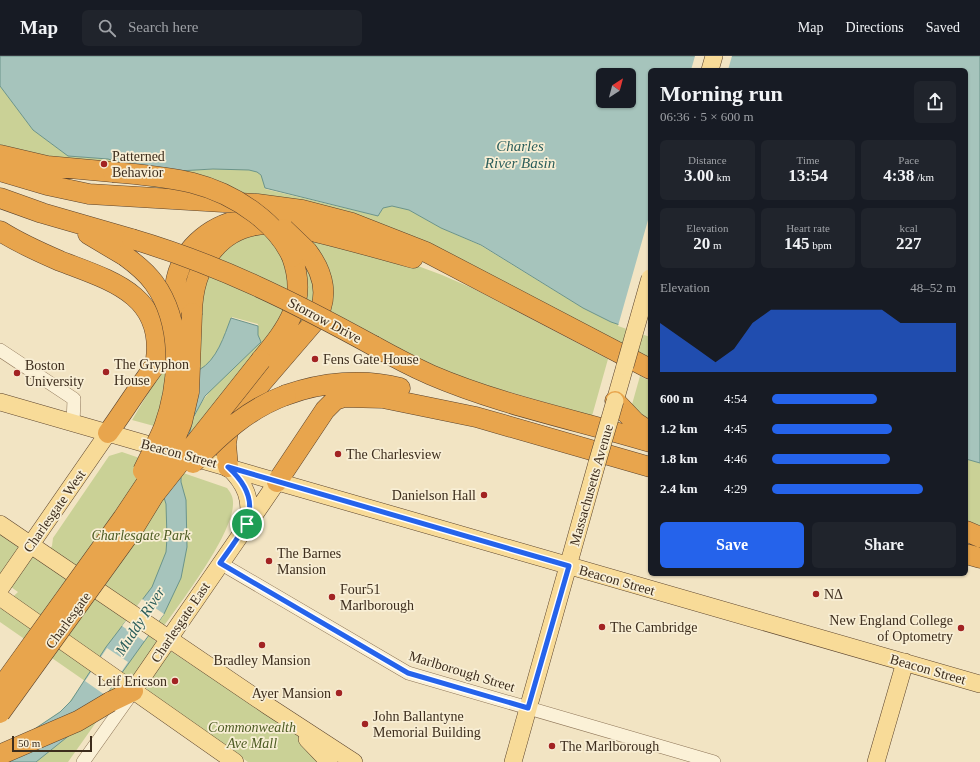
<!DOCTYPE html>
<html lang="en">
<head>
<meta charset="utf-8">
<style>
  body { margin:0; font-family:Georgia,serif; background:#20242c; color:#f1f3f6; height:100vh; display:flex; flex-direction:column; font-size:15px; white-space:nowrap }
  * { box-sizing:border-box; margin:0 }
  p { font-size:13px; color:#9ea1a6 }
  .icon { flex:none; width:22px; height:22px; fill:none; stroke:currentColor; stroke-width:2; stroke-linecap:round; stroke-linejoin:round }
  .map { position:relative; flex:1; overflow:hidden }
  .details { position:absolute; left:648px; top:12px; width:320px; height:508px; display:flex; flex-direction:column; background:#171b24; border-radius:6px; box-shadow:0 1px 3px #0004 }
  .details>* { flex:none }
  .needle { width:26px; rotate:36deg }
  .tools { position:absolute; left:596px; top:12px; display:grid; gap:8px }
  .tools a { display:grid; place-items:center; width:40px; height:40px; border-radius:6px; background:#171b24; box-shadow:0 1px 3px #0004; font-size:20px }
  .scale { position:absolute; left:12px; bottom:10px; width:80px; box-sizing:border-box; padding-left:4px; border:2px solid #3d2d1d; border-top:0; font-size:11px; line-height:14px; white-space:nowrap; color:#3d2d1d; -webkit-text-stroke:3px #f8eed4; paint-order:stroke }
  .pin { position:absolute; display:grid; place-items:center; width:34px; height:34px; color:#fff; margin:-17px; border:2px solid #fff; border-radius:50%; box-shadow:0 1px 4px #0007 }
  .round { display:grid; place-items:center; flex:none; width:42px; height:42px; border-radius:6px; background:#20242c }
  .overview { display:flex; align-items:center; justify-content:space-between; height:68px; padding:0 12px }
  h1 { font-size:22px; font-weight:700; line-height:30px }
  .figures { display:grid; grid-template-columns:repeat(3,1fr); gap:6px; height:68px; padding:4px 12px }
  .figures div { display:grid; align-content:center; border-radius:6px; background:#20242c; text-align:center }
  .figures b { font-size:17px; font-weight:700 }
  .figures small { font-size:11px; font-weight:400 }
  .figures p { font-size:11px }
  .chart { height:112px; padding:8px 12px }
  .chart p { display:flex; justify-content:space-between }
  .chart svg { width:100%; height:72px; margin-top:4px; fill:#2563eb; opacity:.7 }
  .action { display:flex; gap:8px; margin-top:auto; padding:8px 12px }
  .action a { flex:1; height:46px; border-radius:6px; background:#2563eb; color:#fff; font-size:16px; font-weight:700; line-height:46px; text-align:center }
  .action a+a { background:#20242c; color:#f1f3f6 }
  ul { padding:0 12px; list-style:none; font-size:13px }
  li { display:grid; grid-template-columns:64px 48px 1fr; align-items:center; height:30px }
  li i { height:10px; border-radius:5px; background:#2563eb }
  header { display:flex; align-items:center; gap:24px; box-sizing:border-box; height:56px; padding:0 20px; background:#171b24; border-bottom:1px solid #363941 }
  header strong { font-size:19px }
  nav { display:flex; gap:22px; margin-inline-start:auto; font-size:14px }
  .search { width:280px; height:36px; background:#20242c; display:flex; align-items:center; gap:10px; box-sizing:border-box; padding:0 14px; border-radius:6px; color:#9ea1a6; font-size:15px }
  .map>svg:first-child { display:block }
</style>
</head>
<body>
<header>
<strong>Map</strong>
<div class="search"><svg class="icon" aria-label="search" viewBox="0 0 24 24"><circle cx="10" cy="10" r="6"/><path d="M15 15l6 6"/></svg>Search here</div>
<nav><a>Map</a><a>Directions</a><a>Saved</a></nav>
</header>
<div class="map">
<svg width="980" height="706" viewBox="0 0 980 706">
  <rect width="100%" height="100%" fill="#f2e4c3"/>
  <!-- green -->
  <path fill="#cad196" d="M0 30 33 74 68 100 108 103 131 110 205 114C217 112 246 110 257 116 263 119 264 126 265 133L378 160 383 152 392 149 409 154 441 172 480 189 583 252 611 266 650 279V303L500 226 175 133 152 131 54 104 0 92Z
    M277 173 418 210 442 219 472 232 608 303 592 360 468 324 309 263 193 376 190 375C199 335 233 313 261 286L258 279V268L232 261C223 279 218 304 199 314L165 373 132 364 163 312 186 211 211 206 240 181Z
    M640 320 650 325V377L631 352Z
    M122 396 227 432C230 436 233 440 233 446 235 478 174 555 154 584L339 706H248L152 638 131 617 68 706H10L36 672 64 653 85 625 0 566V553L18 536 0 523V476L17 487 40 506 52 490 53 482 109 400Z
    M966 403 980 407V470L966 464Z"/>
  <!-- water -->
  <path fill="#a6c4bc" stroke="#6b948a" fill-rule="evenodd" d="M0 0H980V407L966 403V14H650V279L611 266 583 252 481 189 441 172 409 154 392 150 383 152 378 160 265 132 261 119 257 116 249 114 213 113 178 115 131 110 108 103 68 100 33 74 0 30ZM603 19H629V45H603Z
    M231 262 258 270V279L261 286 205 340 193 362 181 416V426L186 444 187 491 181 522 164 558 96 653 81 670 36 706H10L33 674 60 656 71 645 106 591 152 531 166 496 167 482 166 448 158 422 199 314C217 304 224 280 231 262Z"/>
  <!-- pier -->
  <path fill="#f2e4c3" d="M695 0H732L728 14H691Z
    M650 157V281L618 270Z
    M142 543 164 558 144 585 122 570Z
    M107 592 128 606 106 639 55 669 105 639 85 625Z"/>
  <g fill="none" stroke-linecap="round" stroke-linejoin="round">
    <defs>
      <path id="minor" d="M0 294 74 343 73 368
        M220 507 408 617 714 706
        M83 706 132 637"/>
      <path id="major" d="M710 14 714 0
        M615 345 625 310
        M0 346 980 628
        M228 411C245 427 253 444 247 468
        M0 468 268 650 354 706
        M0 533 108 377
        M0 541 235 706
        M133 635 277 426
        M307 683 329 706
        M513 706 597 407
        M876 706 905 606"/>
      <path id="highway" d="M0 99 47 110 113 116
        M0 115 47 129 89 138 257 148 302 154 352 167 426 196 650 313
        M0 142 42 157 132 183
        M0 175C19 187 39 196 60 205 109 224 164 238 156 303
        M88 178 125 200
        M192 257C193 211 218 169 268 168 284 168 301 173 316 176 349 184 381 193 413 202
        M374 290C392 300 411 310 431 319 501 349 577 364 650 386
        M261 304C288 271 308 246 292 201
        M286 339C322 326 363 322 400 332
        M615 345 635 366 650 376
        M108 377C121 359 133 340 146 322 153 312 161 302 166 291 174 273 173 251 175 231 179 195 208 170 243 163
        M228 411 226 388 228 375 239 353 314 266C330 242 324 217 307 195
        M277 426 325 354 335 344 344 341 383 342 476 361 650 411
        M966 475 980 481
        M966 498 980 502
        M110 646 133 635"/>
    </defs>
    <!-- minor casing -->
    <use href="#minor" stroke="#8e7558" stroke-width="14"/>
    <!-- major casing -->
    <use href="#major" stroke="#5b432d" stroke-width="18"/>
    <!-- highway casing -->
    <use href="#highway" stroke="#5b432d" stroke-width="21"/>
    <!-- minor -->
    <use href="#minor" stroke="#fbf1d7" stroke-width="13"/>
    <!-- major -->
    <use href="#major" stroke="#f8db98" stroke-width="17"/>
    <!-- highway -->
    <use href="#highway" stroke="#e8a54d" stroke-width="20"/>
    <defs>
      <path id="major-bridge" d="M625 310 650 222
        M597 407 615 345"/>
      <path id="highway-bridge" d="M113 116C166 121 211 123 255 157 271 169 284 183 292 201
        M284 173 307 195
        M132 183C218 208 296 247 374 290
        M125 200C136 208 146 216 154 227 183 267 180 326 164 371 158 386 150 400 143 415
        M193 407C221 378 248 353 286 339
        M0 633 123 462 173 387 182 366 189 336 192 257
        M0 657 135 470 154 439 261 304
        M4 697 78 665 110 646"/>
    </defs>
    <!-- major-bridge casing -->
    <use href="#major-bridge" stroke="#5b432d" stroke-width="18" stroke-linecap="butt"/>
    <!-- highway-bridge casing -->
    <use href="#highway-bridge" stroke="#5b432d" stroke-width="21" stroke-linecap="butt"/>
    <!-- major-bridge -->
    <use href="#major-bridge" stroke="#f8db98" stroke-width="17"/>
    <!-- highway-bridge -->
    <use href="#highway-bridge" stroke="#e8a54d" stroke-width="20"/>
  </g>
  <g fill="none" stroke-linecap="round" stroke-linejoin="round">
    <defs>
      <path id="route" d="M228 411 569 510 528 652 408 617 220 507C245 471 268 448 228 411Z"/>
    </defs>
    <!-- route casing -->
    <use href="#route" stroke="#fff" stroke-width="8"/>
    <!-- route -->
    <use href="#route" stroke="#2563eb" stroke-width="5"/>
  </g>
  <!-- markers -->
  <g fill="#a22323" stroke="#f8eed4" stroke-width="1.5">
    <circle cx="104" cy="108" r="4"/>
    <circle cx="315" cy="303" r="4"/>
    <circle cx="106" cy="316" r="4"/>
    <circle cx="17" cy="317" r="4"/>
    <circle cx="338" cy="398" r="4"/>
    <circle cx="484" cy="439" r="4"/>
    <circle cx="269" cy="505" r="4"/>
    <circle cx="816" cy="538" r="4"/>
    <circle cx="332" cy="541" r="4"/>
    <circle cx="602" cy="571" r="4"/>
    <circle cx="961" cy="572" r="4"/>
    <circle cx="262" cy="589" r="4"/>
    <circle cx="175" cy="625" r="4"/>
    <circle cx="339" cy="637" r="4"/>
    <circle cx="365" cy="668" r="4"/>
    <circle cx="552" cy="690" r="4"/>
  </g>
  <g text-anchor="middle" stroke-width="3.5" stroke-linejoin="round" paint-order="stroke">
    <!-- poi labels -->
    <g font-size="14" fill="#3d2d1d" stroke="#f8eed4" text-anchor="start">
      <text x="112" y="105">Patterned<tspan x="112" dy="16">Behavior</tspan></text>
      <text x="323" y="308">Fens Gate House</text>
      <text x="114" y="313">The Gryphon<tspan x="114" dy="16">House</tspan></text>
      <text x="25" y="314">Boston<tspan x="25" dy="16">University</tspan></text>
      <text x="346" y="403">The Charlesview</text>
      <text x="476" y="444" text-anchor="end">Danielson Hall</text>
      <text x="277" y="502">The Barnes<tspan x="277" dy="16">Mansion</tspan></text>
      <text x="340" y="538">Four51<tspan x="340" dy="16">Marlborough</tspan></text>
      <text x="824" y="543">ΝΔ</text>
      <text x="953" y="569" text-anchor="end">New England College<tspan x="953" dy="16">of Optometry</tspan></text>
      <text x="610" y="576">The Cambridge</text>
      <text x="262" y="609" text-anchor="middle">Bradley Mansion</text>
      <text x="167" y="630" text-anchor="end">Leif Ericson</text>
      <text x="331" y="642" text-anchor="end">Ayer Mansion</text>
      <text x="373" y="665">John Ballantyne<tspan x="373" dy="16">Memorial Building</tspan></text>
      <text x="560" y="695">The Marlborough</text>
    </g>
    <!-- street labels -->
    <g font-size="14" fill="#3d2d1d" stroke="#f8eed4">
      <text transform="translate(325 264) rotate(28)" y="5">Storrow Drive</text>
      <text transform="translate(179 397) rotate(15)" y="5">Beacon Street</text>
      <text transform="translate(591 429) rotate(-74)" y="5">Massachusetts Avenue</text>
      <text transform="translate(54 455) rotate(-55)" y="5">Charlesgate West</text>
      <text transform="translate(617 524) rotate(16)" y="5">Beacon Street</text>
      <text transform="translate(68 564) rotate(-54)" y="5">Charlesgate</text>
      <text transform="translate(180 566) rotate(-56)" y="5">Charlesgate East</text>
      <text transform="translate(928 613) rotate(16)" y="5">Beacon Street</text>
      <text transform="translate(462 615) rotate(17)" y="5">Marlborough Street</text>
    </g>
    <!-- park labels -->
    <g font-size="14" font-style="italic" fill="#4c5b22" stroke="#f8eed4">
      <text x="141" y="484">Charlesgate Park</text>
      <text x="252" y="676">Commonwealth<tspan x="252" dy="16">Ave Mall</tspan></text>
    </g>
    <!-- water labels -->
    <g font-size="15" font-style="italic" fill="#2b5e5b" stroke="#f8eed4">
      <text x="520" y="95">Charles<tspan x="520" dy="17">River Basin</tspan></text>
      <text transform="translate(140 565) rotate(-57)" y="5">Muddy River</text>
    </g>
  </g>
</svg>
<div class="tools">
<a><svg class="needle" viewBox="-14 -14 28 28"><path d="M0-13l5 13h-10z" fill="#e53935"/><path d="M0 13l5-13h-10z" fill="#9ea1a6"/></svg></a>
</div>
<div class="scale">50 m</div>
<div class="pin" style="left:247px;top:468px;background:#1e9e55"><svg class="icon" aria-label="arrive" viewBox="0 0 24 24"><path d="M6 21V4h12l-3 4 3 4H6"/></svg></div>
<section class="details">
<div class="overview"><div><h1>Morning run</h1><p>06:36 · 5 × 600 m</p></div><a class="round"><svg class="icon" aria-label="share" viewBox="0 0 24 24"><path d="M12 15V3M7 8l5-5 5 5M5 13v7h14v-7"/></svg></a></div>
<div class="figures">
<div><p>Distance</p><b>3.00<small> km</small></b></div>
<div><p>Time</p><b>13:54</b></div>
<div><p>Pace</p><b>4:38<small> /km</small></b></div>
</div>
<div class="figures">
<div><p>Elevation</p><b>20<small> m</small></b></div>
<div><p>Heart rate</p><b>145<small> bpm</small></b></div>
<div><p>kcal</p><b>227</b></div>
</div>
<div class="chart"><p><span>Elevation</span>48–52 m</p>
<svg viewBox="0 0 160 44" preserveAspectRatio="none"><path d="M0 44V14L10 22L20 30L30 38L40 30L50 14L60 6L70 6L80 6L90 6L100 6L110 6L120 6L130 14L140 14L150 14L160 14V44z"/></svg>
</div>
<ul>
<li><b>600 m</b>4:54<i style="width:57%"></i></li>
<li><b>1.2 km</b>4:45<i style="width:65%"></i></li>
<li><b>1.8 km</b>4:46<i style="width:64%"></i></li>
<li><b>2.4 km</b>4:29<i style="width:82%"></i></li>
</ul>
<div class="action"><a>Save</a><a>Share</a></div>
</section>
</div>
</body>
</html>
